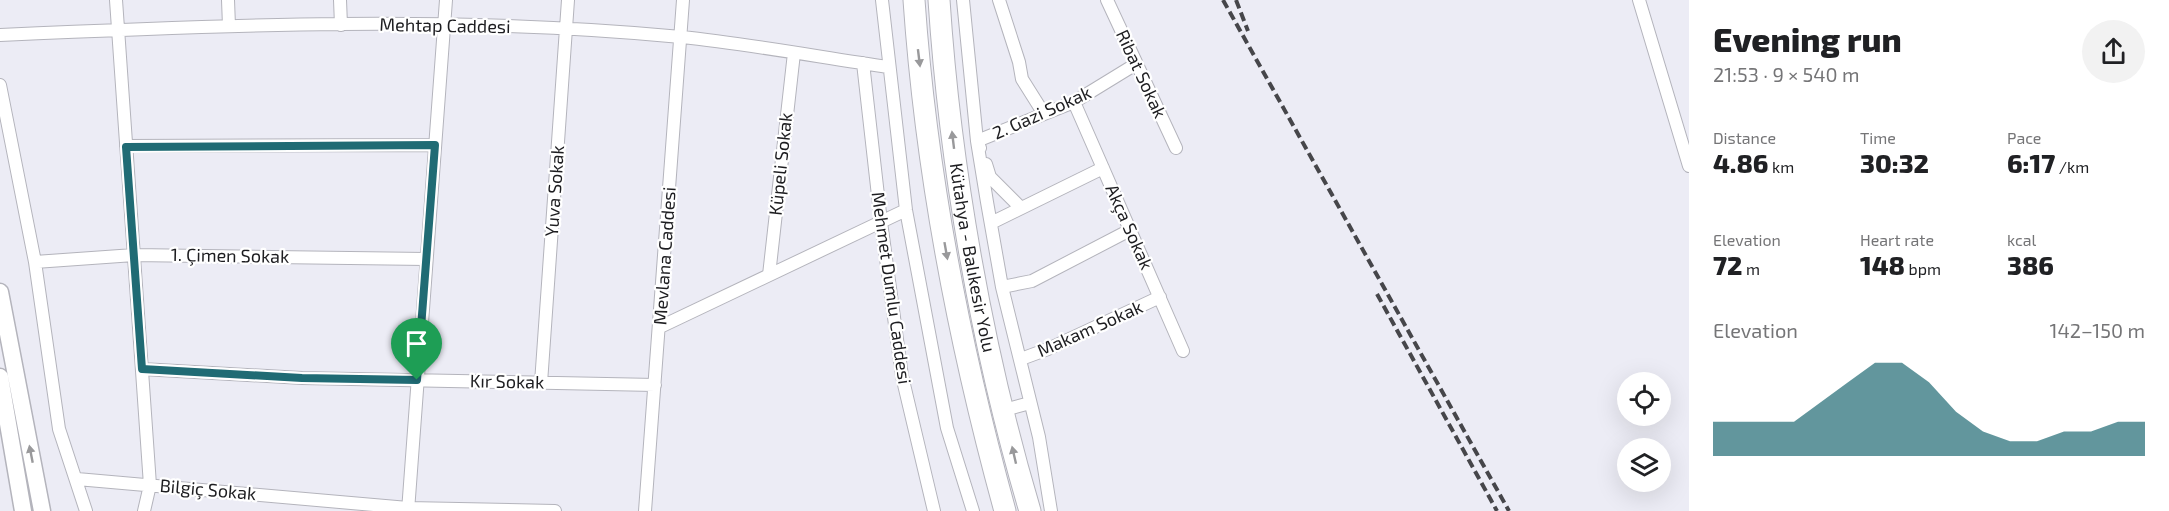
<!DOCTYPE html>
<html lang="en">
<head>
<meta charset="utf-8">
<style>
  body { margin:0; font-family:"Exo 2",sans-serif; background:#f2f2f2; color:#202124; height:100vh; display:flex; flex-direction:column; font-size:22px; white-space:nowrap }
  * { box-sizing:border-box; margin:0 }
  p { font-size:20px; color:#757577 }
  .icon { flex:none; width:33px; height:33px; fill:none; stroke:currentColor; stroke-width:2; stroke-linecap:round; stroke-linejoin:round }
  .map { position:relative; flex:1; overflow:hidden }
  .sheet { display:flex; flex-direction:column; background:#fff; width:480px }
  .sheet>* { flex:none }
  .controls { position:absolute; left:1617px; top:372px; display:grid; gap:12px }
  .controls a { display:grid; place-items:center; width:54px; height:54px; border-radius:50%; background:#fff; box-shadow:0 6px 24px #0002; font-size:30px }
  .pin { position:absolute; display:grid; place-items:center; width:51px; height:51px; color:#fff; margin:-62px -26px; border-radius:50% 50% 50% 0; rotate:-45deg; box-shadow:0 0 6px #0007 }
  .pin .icon { rotate:45deg }
  .round { display:grid; place-items:center; flex:none; width:63px; height:63px; border-radius:32px; background:#f2f2f2 }
  .headline { display:flex; align-items:center; justify-content:space-between; height:102px; padding:0 24px }
  h1 { font-size:33px; font-weight:800; line-height:45px }
  .metrics { display:grid; grid-template-columns:repeat(3,1fr); gap:9px; height:102px; padding:6px 24px }
  .metrics div { display:grid; align-content:center }
  .metrics b { font-size:26px; font-weight:800 }
  .metrics small { font-size:16px; font-weight:400 }
  .metrics p { font-size:16px }
  .chart { height:168px; padding:12px 24px }
  .chart p { display:flex; justify-content:space-between }
  .chart svg { width:100%; height:108px; margin-top:6px; fill:#206b74; opacity:.7 }
  main { display:flex; flex:1; min-height:0 }
  .map>svg:first-child { display:block }
</style>
</head>
<body>
<main>
<div class="map">
<svg width="1689" height="511" viewBox="0 0 1689 511">
  <rect width="100%" height="100%" fill="#ececf5"/>
  <g fill="none" stroke-linecap="round" stroke-linejoin="round">
    <defs>
      <path id="street" d="M116 0 150 485 144 511
        M228 0 229 26
        M340 0 341 25
        M882 0 906 210 947 428 973 511
        M963 0 977 141 987 202 1002 287 1039 437 1051 511
        M999 0 1019 62 1022 79 1044 114
        M1107 0 1176 148
        M1639 0 1689 166
        M0 35C226 25 455 15 681 37 750 44 819 57 888 67
        M863 63 881 222 902 376 934 511
        M0 85 35 262 59 429 86 511
        M1074 102 1183 351
        M126 146 435 145
        M980 148 977 141 1074 102 1136 64
        M986 164 990 177 1021 208
        M993 222 1103 168
        M35 262 134 255 426 259
        M769 275 794 53
        M1002 287 1032 281 1130 230
        M660 327 906 210
        M1021 359 1048 349 1160 297
        M142 369 302 378 655 385
        M541 383 568 0
        M1004 410 1030 403
        M77 479 408 508 555 511
        M408 511 446 0
        M645 511 683 0"/>
      <path id="secondary" d="M0 292 42 511
        M0 377 23 511"/>
      <g id="highway">
        <path d="M914 0C926 173 959 344 1005 511"/>
        <path id="s1" d="M939 0C950 167 982 350 1030 511"/>
      </g>
    </defs>
    <!-- street casing -->
    <use href="#street" stroke="#b4b4bc" stroke-width="14"/>
    <!-- secondary casing -->
    <use href="#secondary" stroke="#b4b4bc" stroke-width="19"/>
    <!-- highway casing -->
    <use href="#highway" stroke="#b4b4bc" stroke-width="23"/>
    <!-- street -->
    <use href="#street" stroke="#fff" stroke-width="12"/>
    <!-- secondary -->
    <use href="#secondary" stroke="#fff" stroke-width="16"/>
    <!-- highway -->
    <use href="#highway" stroke="#fff" stroke-width="21"/>
    <!-- rail -->
    <path stroke="#46464a" stroke-width="4" stroke-dasharray="9 4.5" stroke-linecap="butt" d="M1223 0 1509 511
      M1236 0 1248 31
      M1377 294 1497 511"/>
  </g>
  <!-- one-way arrows -->
  <defs><path id="oneway-solid" d="M-6-.8H1V-3.2L6.5 0L1 3.2V.8H-6Z" transform="scale(1.5)"/></defs>
  <g fill="#99999b">
    <use href="#oneway-solid" transform="translate(919 58) rotate(83)"/>
    <use href="#oneway-solid" transform="translate(953 140) rotate(-97)"/>
    <use href="#oneway-solid" transform="translate(946 251) rotate(80)"/>
    <use href="#oneway-solid" transform="translate(31 454) rotate(-101)"/>
    <use href="#oneway-solid" transform="translate(1014 455) rotate(-103)"/>
  </g>
  <g fill="none" stroke-linecap="round" stroke-linejoin="round">
    <defs>
      <path id="route" d="M435 145 417 380 302 378 142 369 126 147Z"/>
    </defs>
    <!-- route casing -->
    <use href="#route" stroke="#fff" stroke-width="12"/>
    <!-- route -->
    <use href="#route" stroke="#206b74" stroke-width="8"/>
  </g>
  <g text-anchor="middle" stroke-width="4.5" stroke-linejoin="round" paint-order="stroke">
    <!-- street labels -->
    <g font-size="18" fill="#1d1d20" stroke="#fff">
      <text transform="translate(445 26) rotate(1)" y="6">Mehtap Caddesi</text>
      <text transform="translate(1141 74) rotate(65)" y="6">Ribat Sokak</text>
      <text transform="translate(1042 113) rotate(-24)" y="6">2. Gazi Sokak</text>
      <text transform="translate(781 164) rotate(-84)" y="6">Küpeli Sokak</text>
      <text transform="translate(555 191) rotate(-86)" y="6">Yuva Sokak</text>
      <text transform="translate(1129 227) rotate(66)" y="6">Akça Sokak</text>
      <text transform="translate(230 256) rotate(1)" y="6">1. Çimen Sokak</text>
      <text transform="translate(665 256) rotate(-86)" y="6">Mevlana Caddesi</text>
      <text dy="6" stroke="none"><textPath href="#s1" startOffset="260">Kütahya - Balıkesir Yolu</textPath></text>
      <text transform="translate(891 288) rotate(82)" y="6">Mehmet Dumlu Caddesi</text>
      <text transform="translate(1090 329) rotate(-24)" y="6">Makam Sokak</text>
      <text transform="translate(507 382) rotate(1)" y="6">Kır Sokak</text>
      <text transform="translate(208 490) rotate(5)" y="6">Bilgiç Sokak</text>
    </g>
  </g>
</svg>
<div class="controls">
<a><svg class="icon" aria-label="locate" viewBox="0 0 24 24"><circle cx="12" cy="12" r="6"/><path d="M12 2v4M12 18v4M2 12h4M18 12h4"/></svg></a>
<a><svg class="icon" aria-label="layers" viewBox="0 0 24 24"><path d="M12 4l9 5-9 5-9-5zM3 14l9 5 9-5"/></svg></a>
</div>
<div class="pin" style="left:417px;top:380px;background:#1e9e55"><svg class="icon" aria-label="arrive" viewBox="0 0 24 24"><path d="M6 21V4h12l-3 4 3 4H6"/></svg></div>
</div>
<section class="sheet">
<div class="headline"><div><h1>Evening run</h1><p>21:53 · 9 × 540 m</p></div><a class="round"><svg class="icon" aria-label="share" viewBox="0 0 24 24"><path d="M12 15V3M7 8l5-5 5 5M5 13v7h14v-7"/></svg></a></div>
<div class="metrics">
<div><p>Distance</p><b>4.86<small> km</small></b></div>
<div><p>Time</p><b>30:32</b></div>
<div><p>Pace</p><b>6:17<small> /km</small></b></div>
</div>
<div class="metrics">
<div><p>Elevation</p><b>72<small> m</small></b></div>
<div><p>Heart rate</p><b>148<small> bpm</small></b></div>
<div><p>kcal</p><b>386</b></div>
</div>
<div class="chart"><p><span>Elevation</span>142–150 m</p>
<svg viewBox="0 0 160 44" preserveAspectRatio="none"><path d="M0 44V30L10 30L20 30L30 30L40 22L50 14L60 6L70 6L80 14L90 26L100 34L110 38L120 38L130 34L140 34L150 30L160 30V44z"/></svg>
</div>
</section>
</main>
</body>
</html>
